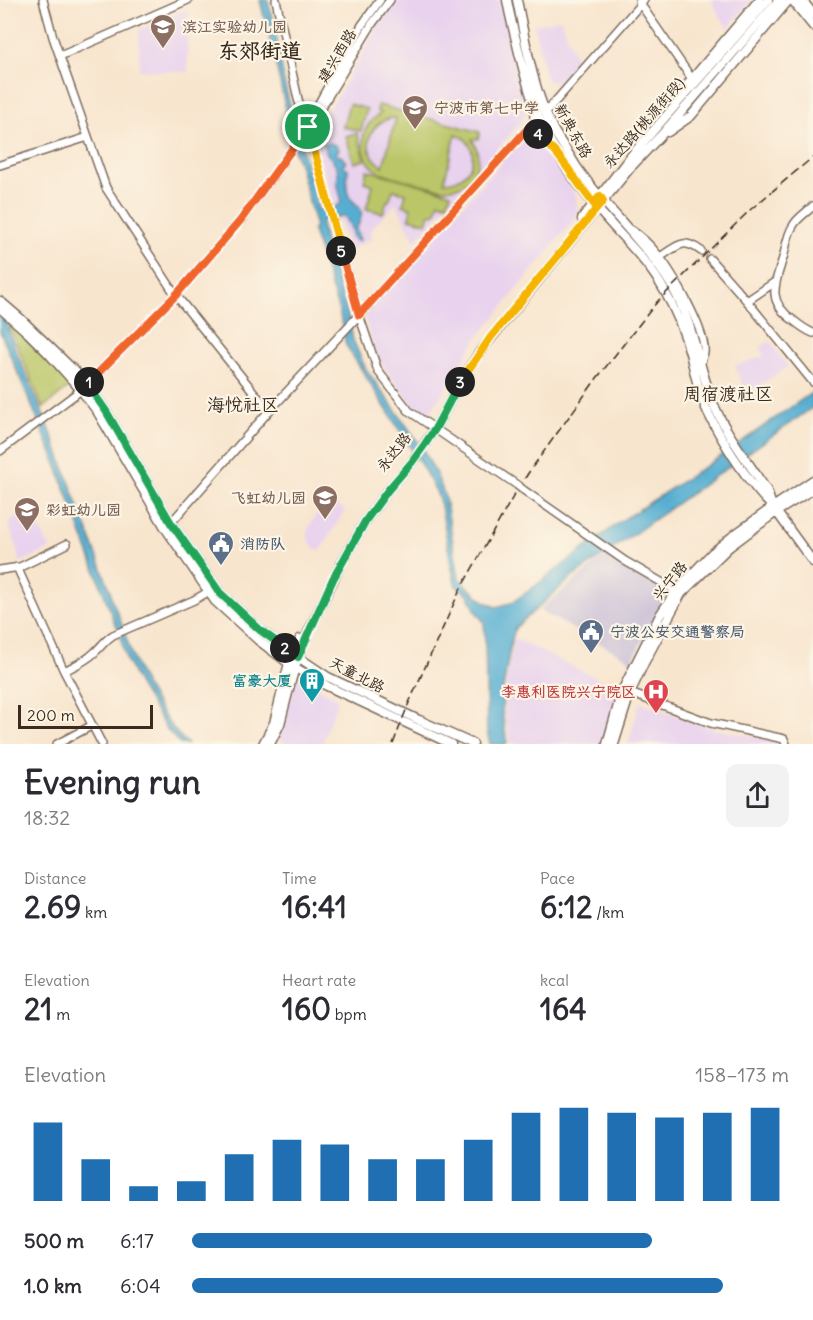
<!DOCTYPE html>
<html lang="en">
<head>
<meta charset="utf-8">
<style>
  body { margin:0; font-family:Delius,"LXGW WenKai TC",sans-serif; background:#f2f2f3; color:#2b2b33; height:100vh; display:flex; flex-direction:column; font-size:22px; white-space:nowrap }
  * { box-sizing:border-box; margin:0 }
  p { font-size:20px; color:#7c7c81 }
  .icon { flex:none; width:33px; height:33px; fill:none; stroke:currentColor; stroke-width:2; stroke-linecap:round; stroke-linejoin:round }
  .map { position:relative; height:744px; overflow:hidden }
  .panel { display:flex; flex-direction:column; background:#fff; flex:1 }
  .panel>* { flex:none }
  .scale { position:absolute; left:18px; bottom:15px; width:135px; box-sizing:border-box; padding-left:6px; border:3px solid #3b2a1e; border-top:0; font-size:16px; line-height:21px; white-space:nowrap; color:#3b2a1e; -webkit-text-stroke:4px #fcf5e5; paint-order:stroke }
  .pin { position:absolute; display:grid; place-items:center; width:51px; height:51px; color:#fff; margin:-26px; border:3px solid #fff; border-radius:50%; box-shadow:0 2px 6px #0007 }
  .km { position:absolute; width:30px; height:30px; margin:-15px; border-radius:50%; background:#222; color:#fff; font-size:16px; line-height:30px; text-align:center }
  .round { display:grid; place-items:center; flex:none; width:63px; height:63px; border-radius:12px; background:#f2f2f3 }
  .headline { display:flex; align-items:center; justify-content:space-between; height:102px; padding:0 24px }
  h1 { font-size:33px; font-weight:700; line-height:45px }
  .figures { display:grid; grid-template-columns:repeat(3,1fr); gap:9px; height:102px; padding:6px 24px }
  .figures div { display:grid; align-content:center }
  .figures b { font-size:30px; font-weight:700 }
  .figures small { font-size:16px; font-weight:400 }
  .figures p { font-size:16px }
  .chart { height:168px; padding:12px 24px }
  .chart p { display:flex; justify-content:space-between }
  .chart svg { width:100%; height:108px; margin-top:6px; stroke:#1f6fb2; stroke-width:6 }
  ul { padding:0 24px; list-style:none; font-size:20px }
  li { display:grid; grid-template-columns:96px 72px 1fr; align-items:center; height:45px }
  li i { height:15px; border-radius:8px; background:#1f6fb2 }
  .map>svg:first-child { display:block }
</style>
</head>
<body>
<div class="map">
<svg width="813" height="744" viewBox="0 0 813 744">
  <rect width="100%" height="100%" fill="#fcf5e5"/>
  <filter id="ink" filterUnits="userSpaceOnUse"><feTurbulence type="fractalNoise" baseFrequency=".0167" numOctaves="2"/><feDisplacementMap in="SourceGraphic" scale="12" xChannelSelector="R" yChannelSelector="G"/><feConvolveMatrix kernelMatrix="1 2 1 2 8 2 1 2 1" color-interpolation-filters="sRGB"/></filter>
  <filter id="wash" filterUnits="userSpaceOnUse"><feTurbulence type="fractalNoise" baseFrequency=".008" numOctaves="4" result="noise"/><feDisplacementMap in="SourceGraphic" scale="24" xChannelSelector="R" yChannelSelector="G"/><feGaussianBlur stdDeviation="1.35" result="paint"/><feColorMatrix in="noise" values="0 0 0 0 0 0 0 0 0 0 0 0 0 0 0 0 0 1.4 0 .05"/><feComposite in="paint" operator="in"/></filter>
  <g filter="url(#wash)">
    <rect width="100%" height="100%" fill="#f8e5ce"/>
    <!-- built -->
    <path fill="#e8d2ee" d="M399 0H500L526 109 524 116 520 123 415 241 396 203 370 230 373 238 349 250 314 139 321 121 337 97 378 25Z
      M711 0H752L728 29Z
      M187 9 188 72 139 70V30Z
      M561 19 577 62 559 81 552 82 546 79 534 25Z
      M533 137 538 141 576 196 577 209 574 220 475 341 431 412 424 411 414 407 390 376 375 353 364 315 523 139Z
      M770 341 788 367 746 394 735 366 764 356 761 347Z
      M325 498 345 510 320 551 315 548 309 541 307 531Z
      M31 511 50 549 21 562 19 561 16 545 8 522Z
      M514 638 619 689 603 744H511L504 714 505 690Z
      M303 677 338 699 322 744H287L277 738 293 682 297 678Z
      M640 702 714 729 781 741 782 744H628Z"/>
    <!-- industrial -->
    <path fill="#c9bfd7" d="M609 553 670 593 654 617 632 661 539 610Z"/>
    <!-- green -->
    <path fill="#bac668" stroke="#7a7843" stroke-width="1.5" fill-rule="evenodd" d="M349 104 367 109 361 131 343 127Z
      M378 105 480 132 478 139H472C487 164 472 189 443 189 427 185 386 177 375 169 366 162 362 150 363 139 364 128 372 119 381 113L377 111ZM393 118H396L383 166C360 152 367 122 393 118ZM456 134C483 144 475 182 444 182Z
      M357 133 365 160 354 163 346 136Z
      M367 170 451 193 447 204 439 202 435 214 430 213 427 223 409 218 411 208 403 205 406 193 393 190 389 201H387L383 213 366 209 373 185 364 182Z
      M5 316 71 386 43 408Z"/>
    <!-- water -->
    <path fill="#54aed2" stroke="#486c78" stroke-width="1.5" d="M260 0H268L279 50 284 82 318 209C323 210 326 209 331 208 347 204 340 198 338 186 336 180 340 174 337 168 334 158 323 154 324 144 330 142 337 144 339 149L336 154 338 156H341L346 162 343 164 344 167 347 168 348 170C347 179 345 192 351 199 354 203 360 206 361 211 363 217 358 224 356 230L360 240 357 241 352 237V230L345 216 323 220 321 223 326 249 348 315 353 340 360 356 366 369 423 449C431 465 441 481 445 498L459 577 461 581 485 602 496 607 511 603 530 590 621 521 715 460 813 392V407L570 579 515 628 511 643 503 688 502 712 507 744H490L487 731 485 638 484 622 477 613 468 594 456 586 451 565 441 505 436 491 416 456 346 345 340 314 313 231 315 224 299 163 295 154 278 73Z
      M0 306 15 349 48 425 111 593C111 602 117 610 120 619 125 633 129 648 135 663 143 685 170 730 188 744H180L166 728 139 685 127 661 122 644 121 634 114 621 52 453 0 331Z"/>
  </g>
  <g filter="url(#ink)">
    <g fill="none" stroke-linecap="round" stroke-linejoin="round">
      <defs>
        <path id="minor" d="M43 0 53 37 106 188 175 294 269 411
          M276 0 298 99 307 127 359 315 378 371 409 411 517 485
          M639 2 692 79
          M60 56 188 0
          M534 107C533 131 536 135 555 151
          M546 112 644 0
          M313 114 362 25 380 0
          M0 165 88 137
          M813 206C806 213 797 218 793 226 787 235 786 248 783 258 775 284 766 301 793 320 799 325 806 330 813 333
          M631 230C642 237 650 245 658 255 672 272 707 332 704 353 703 356 702 359 701 362
          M660 257C678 246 682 237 701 251
          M710 259 747 301 813 382
          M747 301 775 282
          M0 451 81 390 176 295 240 221 273 176 321 108 372 24 390 0
          M522 489 625 561 680 593
          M169 525 269 411 359 315 533 123
          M17 567 64 671 102 744
          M0 570 20 567 67 544
          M64 671C74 666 86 661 94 653 101 647 105 640 113 635L194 600 208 592
          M630 693 711 723 784 739 786 744
          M57 744 91 726"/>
        <path id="major" d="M507 0C510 18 515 35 519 53 525 75 530 97 539 118 553 151 575 182 598 209 620 236 647 259 664 290 675 309 684 331 690 353 694 369 697 386 703 401 715 431 749 485 773 507L813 562
          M517 0C526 44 533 91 554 131 561 143 569 154 576 166 604 207 643 240 670 283 692 319 697 359 711 398 724 432 748 461 767 491L771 503
          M792 0 813 26
          M802 0 813 14
          M682 91 759 0
          M668 132 691 116 789 0
          M582 219 631 156 768 0
          M0 301 21 319 85 381 106 411 171 523 220 593 260 630 298 657 328 677 419 720 473 744
          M1 309 28 333 50 355 81 390 97 411 166 529 215 601 258 640 294 667 327 686 451 744
          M263 744 274 723 289 663 300 639
          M270 744 280 724 291 681 298 657 306 637 341 564 366 520 388 490 412 462 435 429 458 386 479 353 630 168 664 132 779 0
          M607 744 622 691 660 615 676 591 712 553 734 535 773 507 813 480
          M614 744 630 693 644 663 681 594 729 547 776 512 813 489"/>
      </defs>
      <!-- minor casing -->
      <use href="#minor" stroke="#7d6b5c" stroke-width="10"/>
      <!-- major casing -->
      <use href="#major" stroke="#7d6b5c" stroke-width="11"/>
      <!-- minor -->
      <use href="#minor" stroke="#fff" stroke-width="7"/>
      <!-- major -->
      <use href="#major" stroke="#fff" stroke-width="8"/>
      <!-- rail -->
      <path stroke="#3b2a1e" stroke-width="1.5" stroke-dasharray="9 4.5" stroke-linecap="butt" d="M393 744 408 705 460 590 514 495 529 472 597 378 657 302 750 210 813 157"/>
      <defs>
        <path id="minor-bridge" d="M517 485 522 489"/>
      </defs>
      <!-- minor-bridge casing -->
      <use href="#minor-bridge" stroke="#7d6b5c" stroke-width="10" stroke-linecap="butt"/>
      <!-- minor-bridge -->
      <use href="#minor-bridge" stroke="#fff" stroke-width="7"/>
    </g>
  </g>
  <g fill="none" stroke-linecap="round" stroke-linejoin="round" filter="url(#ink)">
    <defs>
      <path id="split-1" d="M89 382 176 295 240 221 308 127"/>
      <path id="split-2" d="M89 382 87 384 106 411 171 523 220 593 260 630 285 648"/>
      <path id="split-3" d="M285 648 298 657 333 579 366 520 388 490 412 462 425 444 435 429 460 382"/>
      <path id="split-4" d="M460 382 491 337 603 201 600 196 594 204C581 188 570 170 557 154 551 146 542 143 538 134"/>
      <path id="split-5" d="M341 251 359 315 533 123 538 134"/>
      <path id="split-6" d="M308 127 341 251"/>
    </defs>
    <!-- split-1 casing -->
    <use href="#split-1" stroke="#fff" stroke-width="12"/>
    <!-- split-2 casing -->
    <use href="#split-2" stroke="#fff" stroke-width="12"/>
    <!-- split-3 casing -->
    <use href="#split-3" stroke="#fff" stroke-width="12"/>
    <!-- split-4 casing -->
    <use href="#split-4" stroke="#fff" stroke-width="12"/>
    <!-- split-5 casing -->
    <use href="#split-5" stroke="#fff" stroke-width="12"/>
    <!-- split-6 casing -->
    <use href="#split-6" stroke="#fff" stroke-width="12"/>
    <!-- split-1 -->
    <use href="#split-1" stroke="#f0652b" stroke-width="8"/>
    <!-- split-2 -->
    <use href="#split-2" stroke="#22a559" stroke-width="8"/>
    <!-- split-3 -->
    <use href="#split-3" stroke="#22a559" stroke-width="8"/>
    <!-- split-4 -->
    <use href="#split-4" stroke="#f5b400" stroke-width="8"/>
    <!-- split-5 -->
    <use href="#split-5" stroke="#f0652b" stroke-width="8"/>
    <!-- split-6 -->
    <use href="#split-6" stroke="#f5b400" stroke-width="8"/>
  </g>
  <!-- icons -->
  <defs>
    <symbol id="school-pin" viewBox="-11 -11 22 30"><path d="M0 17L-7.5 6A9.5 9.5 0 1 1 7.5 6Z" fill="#8d6e63" stroke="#fcf5e5"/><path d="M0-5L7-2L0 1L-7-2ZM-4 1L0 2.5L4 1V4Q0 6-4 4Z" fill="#fff"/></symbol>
    <symbol id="civic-pin" viewBox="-11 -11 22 30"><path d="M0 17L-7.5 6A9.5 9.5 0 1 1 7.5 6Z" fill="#5c6f8a" stroke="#fcf5e5"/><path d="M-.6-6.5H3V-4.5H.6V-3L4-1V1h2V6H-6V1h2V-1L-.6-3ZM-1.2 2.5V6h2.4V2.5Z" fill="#fff"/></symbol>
    <symbol id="building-pin" viewBox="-11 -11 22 30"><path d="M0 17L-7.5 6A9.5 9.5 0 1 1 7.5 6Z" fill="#0f9aa8" stroke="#fcf5e5"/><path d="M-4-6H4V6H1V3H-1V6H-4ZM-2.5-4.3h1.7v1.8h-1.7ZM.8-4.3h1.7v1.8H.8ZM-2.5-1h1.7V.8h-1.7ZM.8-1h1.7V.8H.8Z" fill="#fff"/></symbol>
    <symbol id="hospital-pin" viewBox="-11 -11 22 30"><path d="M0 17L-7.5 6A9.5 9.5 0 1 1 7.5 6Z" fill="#e0444e" stroke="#fcf5e5"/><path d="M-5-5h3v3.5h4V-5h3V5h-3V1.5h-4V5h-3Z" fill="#fff"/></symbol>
  </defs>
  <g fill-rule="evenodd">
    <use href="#school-pin" x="148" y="12" width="30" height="40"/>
    <use href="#school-pin" x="400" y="93" width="30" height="40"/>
    <use href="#school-pin" x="310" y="483" width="30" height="40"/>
    <use href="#school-pin" x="12" y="495" width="30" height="40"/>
    <use href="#civic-pin" x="206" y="529" width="30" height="40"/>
    <use href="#civic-pin" x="576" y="617" width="30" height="40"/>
    <use href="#building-pin" x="297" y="666" width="30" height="40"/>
    <use href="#hospital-pin" x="641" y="677" width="30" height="40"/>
  </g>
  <g text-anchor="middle" stroke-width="4.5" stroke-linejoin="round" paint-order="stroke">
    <!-- education labels -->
    <g font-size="15" font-weight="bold" fill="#785e54" stroke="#fcf5e5" text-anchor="start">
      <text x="182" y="32">滨江实验幼儿园</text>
      <text x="434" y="113">宁波市第七中学</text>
      <text x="306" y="503" text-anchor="end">飞虹幼儿园</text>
      <text x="46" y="515">彩虹幼儿园</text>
    </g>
    <!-- street labels -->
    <g font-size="15" fill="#3b2a1e" stroke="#fcf5e5">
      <text transform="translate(337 56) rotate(-59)" y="5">建兴西路</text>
      <text transform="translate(644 123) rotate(-49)" y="5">永达路(桃源街段)</text>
      <text transform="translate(573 131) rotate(61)" y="5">新典东路</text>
      <text transform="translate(394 452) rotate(-52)" y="5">永达路</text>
      <text transform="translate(670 581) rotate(-51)" y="5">兴宁路</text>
      <text transform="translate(357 675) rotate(27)" y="5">天童北路</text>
    </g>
    <!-- service labels -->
    <g font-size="15" font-weight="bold" fill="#4e5e75" stroke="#fcf5e5" text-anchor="start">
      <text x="240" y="549">消防队</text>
      <text x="610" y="637">宁波公安交通警察局</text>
    </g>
    <!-- culture labels -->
    <g font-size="15" font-weight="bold" fill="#0d838f" stroke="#fcf5e5" text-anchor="end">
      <text x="292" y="686">富豪大厦</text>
    </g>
    <!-- health labels -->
    <g font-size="15" font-weight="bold" fill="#be3a42" stroke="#fcf5e5" text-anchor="end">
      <text x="636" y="697">李惠利医院兴宁院区</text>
    </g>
    <!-- quarter labels -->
    <g font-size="18" fill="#3b2a1e" stroke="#fcf5e5">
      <text x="728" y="400">周宿渡社区</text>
      <text x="243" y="411">海悦社区</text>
    </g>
    <!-- district labels -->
    <g font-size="21" font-weight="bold" fill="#3b2a1e" stroke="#fcf5e5">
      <text x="260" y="58">东郊街道</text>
    </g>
  </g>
</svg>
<div class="scale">200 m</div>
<div class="pin" style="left:308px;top:127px;background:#1e9e55"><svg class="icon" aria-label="arrive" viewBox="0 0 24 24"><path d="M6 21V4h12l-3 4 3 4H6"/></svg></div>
<b class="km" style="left:89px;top:382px">1</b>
<b class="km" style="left:285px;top:648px">2</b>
<b class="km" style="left:460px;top:382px">3</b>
<b class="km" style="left:538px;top:134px">4</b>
<b class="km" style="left:341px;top:251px">5</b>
</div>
<section class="panel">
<div class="headline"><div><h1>Evening run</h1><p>18:32</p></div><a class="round"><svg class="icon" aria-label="share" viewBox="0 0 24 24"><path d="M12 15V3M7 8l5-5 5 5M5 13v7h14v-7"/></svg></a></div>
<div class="figures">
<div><p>Distance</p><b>2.69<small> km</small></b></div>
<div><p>Time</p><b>16:41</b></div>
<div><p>Pace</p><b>6:12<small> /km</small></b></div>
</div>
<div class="figures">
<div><p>Elevation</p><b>21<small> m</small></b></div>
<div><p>Heart rate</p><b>160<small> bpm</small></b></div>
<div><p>kcal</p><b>164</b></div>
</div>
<div class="chart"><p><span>Elevation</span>158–173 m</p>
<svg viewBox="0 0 160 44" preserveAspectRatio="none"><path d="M5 44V12M15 44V27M25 44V38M35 44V36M45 44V25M55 44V19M65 44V21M75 44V27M85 44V27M95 44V19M105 44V8M115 44V6M125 44V8M135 44V10M145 44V8M155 44V6"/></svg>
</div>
<ul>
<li><b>500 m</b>6:17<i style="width:77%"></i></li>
<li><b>1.0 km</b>6:04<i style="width:89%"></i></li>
</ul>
</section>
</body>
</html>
